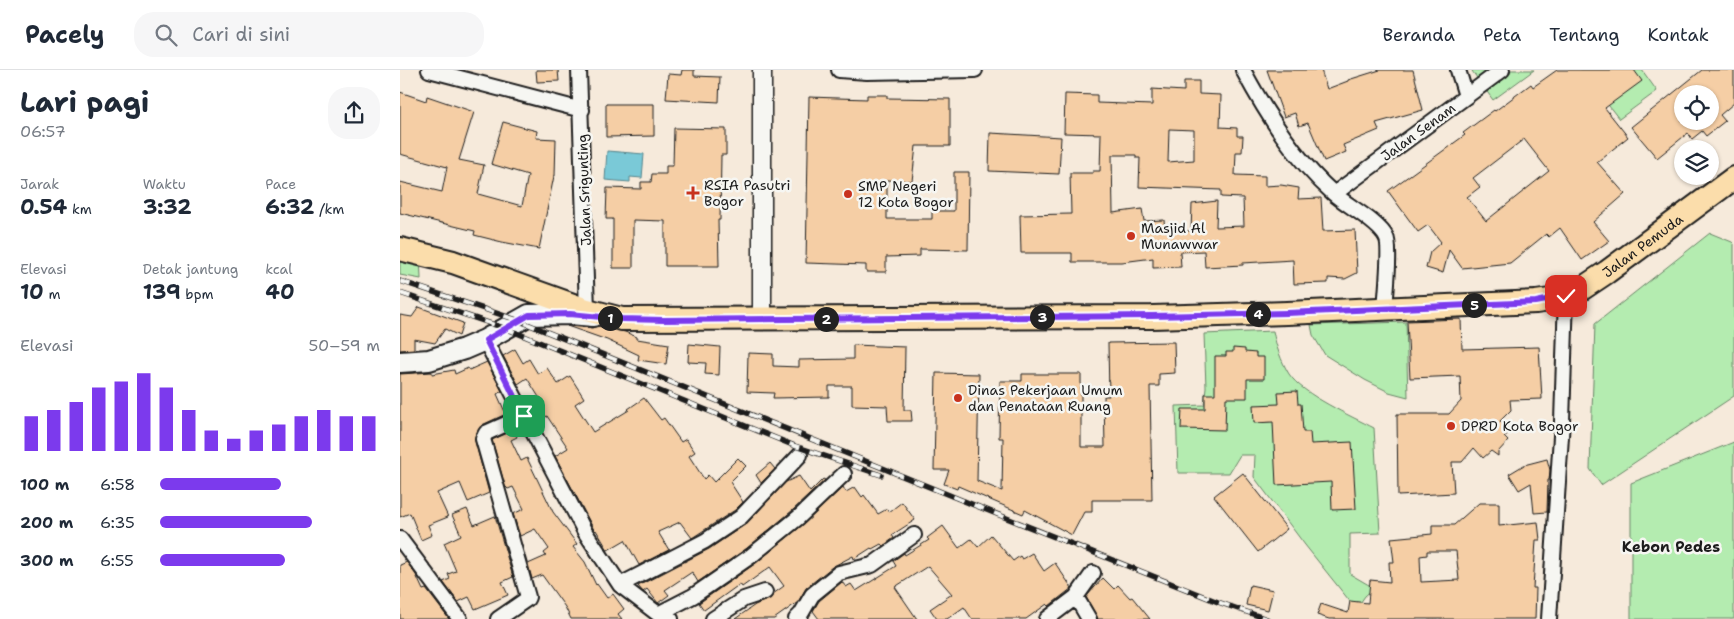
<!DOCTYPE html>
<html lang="id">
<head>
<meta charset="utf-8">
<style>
  body { margin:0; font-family:"Shantell Sans",sans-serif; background:#f6f6f7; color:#1f2937; height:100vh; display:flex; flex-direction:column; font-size:19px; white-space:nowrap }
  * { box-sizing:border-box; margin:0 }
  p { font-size:16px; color:#747a83 }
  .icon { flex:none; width:28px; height:28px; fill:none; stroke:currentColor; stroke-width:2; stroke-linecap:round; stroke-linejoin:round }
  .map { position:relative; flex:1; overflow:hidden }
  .panel { display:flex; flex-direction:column; background:#fff; width:400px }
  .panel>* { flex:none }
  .fabs { position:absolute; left:1274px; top:15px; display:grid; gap:10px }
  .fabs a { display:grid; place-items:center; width:45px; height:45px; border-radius:50%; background:#fff; box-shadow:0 1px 4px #0004; font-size:25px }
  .pin { position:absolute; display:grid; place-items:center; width:42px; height:42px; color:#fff; margin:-21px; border-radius:10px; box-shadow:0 2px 8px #0006 }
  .km { position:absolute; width:25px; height:25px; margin:-12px; border-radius:50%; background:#222; color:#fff; font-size:14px; line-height:25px; text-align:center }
  .round { display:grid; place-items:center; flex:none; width:52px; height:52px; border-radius:20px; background:#f6f6f7 }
  .overview { display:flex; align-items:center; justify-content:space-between; height:85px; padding:0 20px }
  h1 { font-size:28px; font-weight:700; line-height:38px }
  .metrics { display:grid; grid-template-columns:repeat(3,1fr); gap:8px; height:85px; padding:5px 20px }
  .metrics div { display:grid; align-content:center }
  .metrics b { font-size:21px; font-weight:700 }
  .metrics small { font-size:14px; font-weight:400 }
  .metrics p { font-size:14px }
  .chart { height:140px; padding:10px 20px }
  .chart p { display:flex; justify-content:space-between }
  .chart svg { width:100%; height:90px; margin-top:5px; stroke:#7c3aed; stroke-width:6 }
  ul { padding:0 20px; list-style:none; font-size:16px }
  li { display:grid; grid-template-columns:80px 60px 1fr; align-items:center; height:38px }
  li i { height:12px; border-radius:6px; background:#7c3aed }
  header { display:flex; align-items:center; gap:30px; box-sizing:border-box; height:70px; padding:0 25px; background:#fff; border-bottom:1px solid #e0e1e3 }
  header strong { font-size:24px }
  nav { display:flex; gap:28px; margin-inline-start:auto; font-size:18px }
  .search { width:350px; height:45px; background:#f6f6f7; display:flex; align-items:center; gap:12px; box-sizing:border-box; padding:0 18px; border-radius:20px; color:#747a83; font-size:19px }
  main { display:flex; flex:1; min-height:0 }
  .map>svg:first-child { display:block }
</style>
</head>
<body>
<header>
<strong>Pacely</strong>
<div class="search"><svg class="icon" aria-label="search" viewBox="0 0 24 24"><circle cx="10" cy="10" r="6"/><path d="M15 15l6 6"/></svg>Cari di sini</div>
<nav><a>Beranda</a><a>Peta</a><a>Tentang</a><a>Kontak</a></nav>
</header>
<main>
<section class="panel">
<div class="overview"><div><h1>Lari pagi</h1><p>06:57</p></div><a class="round"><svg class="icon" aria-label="share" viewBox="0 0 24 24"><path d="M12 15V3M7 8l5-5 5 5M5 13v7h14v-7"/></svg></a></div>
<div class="metrics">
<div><p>Jarak</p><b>0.54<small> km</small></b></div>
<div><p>Waktu</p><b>3:32</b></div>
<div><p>Pace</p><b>6:32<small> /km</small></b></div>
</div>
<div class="metrics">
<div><p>Elevasi</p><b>10<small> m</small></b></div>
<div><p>Detak jantung</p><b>139<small> bpm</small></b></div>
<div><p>kcal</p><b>40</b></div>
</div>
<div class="chart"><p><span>Elevasi</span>50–59 m</p>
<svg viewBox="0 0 160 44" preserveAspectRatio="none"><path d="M5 44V27M15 44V24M25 44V20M35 44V13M45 44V10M55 44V6M65 44V13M75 44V24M85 44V34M95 44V38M105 44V34M115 44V31M125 44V27M135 44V24M145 44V27M155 44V27"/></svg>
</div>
<ul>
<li><b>100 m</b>6:58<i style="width:55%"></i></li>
<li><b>200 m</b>6:35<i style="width:69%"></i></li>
<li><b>300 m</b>6:55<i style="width:57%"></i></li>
</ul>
</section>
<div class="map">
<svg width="1334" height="549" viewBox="0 0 1334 549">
  <rect width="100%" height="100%" fill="#f6eadb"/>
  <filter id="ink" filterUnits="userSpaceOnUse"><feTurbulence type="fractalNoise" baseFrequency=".02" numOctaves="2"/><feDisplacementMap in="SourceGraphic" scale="10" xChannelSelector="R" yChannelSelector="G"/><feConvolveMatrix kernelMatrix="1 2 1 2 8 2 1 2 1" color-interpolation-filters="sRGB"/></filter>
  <g filter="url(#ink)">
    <!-- green -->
    <path fill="#b4ecb0" stroke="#688466" d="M1073 0H1134L1093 30 1072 1Z
      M1181 0H1242L1257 21 1219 49Z
      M1310 163 1332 172 1334 174V326L1201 415 1190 399 1195 254Z
      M0 179 20 184 21 209 0 205Z
      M1006 252 1008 327 989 322 965 310 925 285 913 265 911 255Z
      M873 261C876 276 881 291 889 304 903 325 951 346 974 358L980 463 950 464V504L974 518 965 526 956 539 905 475 854 407 855 385H840L829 403H778L776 336 804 335 806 317 804 264Z
      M1334 372V549H1231V413Z"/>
    <!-- water -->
    <path fill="#7ac9d7" stroke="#54848c" d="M207 81 244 84 242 108 230 107V112L205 110Z"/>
    <!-- building -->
    <path fill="#f5cea5" stroke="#1c1c1c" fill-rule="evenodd" d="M136 0H158L159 11 137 12Z
      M282 0H294V6L320 7 319 32 266 29 268 4 281 5Z
      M867 0H921L927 19 948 11V10L980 0H1013L1023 40 976 53 979 60 943 75 946 82 924 91 908 53 899 56 895 43 884 47Z
      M1157 0H1234L1242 11 1205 38 1228 67 1197 92 1225 124 1193 152 1209 171 1182 190 1160 158 1149 167 1146 164 1110 193 1062 198 1049 180 1043 203 1026 198 1030 182 1041 172 1028 155 1018 162 988 121 1065 65 1063 63 1094 40 1095 41 1131 14 1133 17ZM1124 69 1149 101 1086 151 1067 127 1080 117 1073 108Z
      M1302 0H1334V33L1320 45 1325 51 1306 66 1302 61 1292 69 1288 63 1257 88 1231 57ZM1282 24H1310V51H1282Z
      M784 11H799V24L821 25 820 57 837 58V66H843L842 82H836L835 105 865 106V116L881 115 899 118 898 129 921 128 923 161 955 160 957 203 945 209 928 208V213L894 214 893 190 843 193V195L805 197 804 181 780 182 781 197 753 198V188L722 192H672V183H621L620 145 671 144 670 103H693V101H700L701 64 664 63 665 24 697 25V33L752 35V19L784 21ZM769 59 794 60V90L768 92ZM712 85H736V88H740L739 117 821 120V127L843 128 844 156 816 157 817 131 792 134 791 161H765L764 150 744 151 742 139 713 143Z
      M0 22 26 31 27 26 74 42 59 90 84 95 78 124 122 136 128 105 91 94 103 52 137 61 136 68 156 69 155 106H154L139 179 102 172 74 165 75 161 0 143V112L42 122 47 97 0 84Z
      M467 25H487V28L550 29V76H516L512 111 487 110V149H532V141H554V102H569L568 180 520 179V186L486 187V202H466V195L406 193 409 27 467 29Z
      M206 34H254V66L206 67Z
      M274 58 326 59V85H321L320 150H318L319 196H265V151L233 150V198H213V149H206L207 118 241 119V112H251L252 104H266V96H273Z
      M590 63 661 67 659 104 589 101Z
      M19 237 63 253 59 266 45 259 35 273 14 269V279L0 280V245L12 247Z
      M1061 249 1062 279 1139 277 1142 329 1110 330 1111 340 1100 351 1111 361 1104 367 1108 371 1098 382V386L1091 381 1083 388 1074 378 1062 392H1052L1054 423 998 426 997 344H1049L1061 331 1060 306 1010 308 1007 251Z
      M167 256 192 258 198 256 225 262 237 267V269L269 274 266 294 238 290 239 285 207 270Z
      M774 272 775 303 759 304V316H750L752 430H692V442H684L672 465 625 440 623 444 558 416 557 419 544 414 549 400H534L536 303 579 304 577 411 602 421 603 368H599L600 311H622V304H681V377H705L704 326H709L708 273Z
      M289 274 320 277 319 305 305 304 306 293 288 292Z
      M453 275 505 277 504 340H511L512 351H488L487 336 452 335V316H429V327L373 328 374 323 347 322 348 283 373 284V296L399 297V290L453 289Z
      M833 278 845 279V282L856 283V287H864V309H847V328H826L825 360 781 359 782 339H805V324H815V286H826V282H833Z
      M115 279 123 293 129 289 138 304 147 298 158 314 170 306 184 328 175 334 193 362 229 340 228 339 244 328 261 350 264 348 281 372 286 369 295 382 289 386 304 409 308 405 314 412 338 388 346 396 330 412 343 432 335 440 292 468 280 452 258 462 269 480 239 495 225 470 208 480 196 460 195 461 193 458 155 386 168 378 147 346 140 350 132 338 142 332 127 308 118 314 103 286Z
      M87 292 102 321 97 324 106 344 82 355 75 366V371L89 423 68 432 60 413 37 423 48 447 28 455 32 465 21 470 10 443 0 447V304L32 302V304L54 300 55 304 68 298 69 300Z
      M897 321 898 334H901L903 362H910L911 374 952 372 956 439 932 440 931 412 876 415 873 352 854 353 853 335 879 334 878 322Z
      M114 360 117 367 111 370 121 391 127 388 153 442 177 474 173 477 185 492 196 515 197 514 207 528 213 524 224 539 218 544 222 549H171L165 537 142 505 132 509 128 494 146 486 144 483 149 479 135 459 120 466 113 444 124 439 113 417 108 419 105 416 92 370Z
      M1147 389 1150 400 1149 410H1148L1147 442 1134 443 1131 413 1119 420 1109 404 1124 395Z
      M370 393 375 399 361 413 356 405Z
      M843 403 887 459 858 482 814 426Z
      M399 406 410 422 423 409 425 410 393 440 346 479 298 512 292 502 265 520 269 525 258 533 247 519 243 522 238 516 309 479 346 454 386 412Z
      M443 417 446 422 455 417 462 427 464 425 478 444 487 439 489 442 502 432 515 450 492 465 494 468 483 476 481 474 472 479 471 478 454 489 453 486 432 497 406 518 398 532 374 549H335L355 535 371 528 373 524 384 516 370 497 342 517 340 514 304 540 299 533 356 493 405 453Z
      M1079 433H1099V456L1138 452 1140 470H1136L1133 518H1136L1135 549H929L917 545 921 534 948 543 950 531 968 533 970 510 990 512 989 492H994L991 468 1032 464V455H1054ZM1027 481H1056L1059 510 1021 512 1020 486 1027 485Z
      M67 439 74 455 95 446 113 507 102 512 108 525 75 539 69 527 58 532 43 512 50 509 48 504 56 501 44 473 61 465 52 445Z
      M543 456 559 478 571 469 578 477 591 465 613 491 620 486 622 489 632 483 644 501 655 493 672 518 649 536 647 534 626 549H572L564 537 547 549H537L530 539 552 524 528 496 495 517 517 549H419L413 541 419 531 442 512 446 517 451 514 456 521 496 496 493 491 504 483 505 485 529 470 527 468Z
      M7 492 16 505 23 520 26 519 49 549H0V495Z
      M703 508 714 519 718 515 730 528 732 527 750 549H698L686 527Z
      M850 515 873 520 868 540 846 535Z"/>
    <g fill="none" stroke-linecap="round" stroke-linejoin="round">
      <defs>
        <path id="minor" d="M29 0 182 40
          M179 0 187 240
          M439 0 467 2 575 0
          M843 0C867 45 895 89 933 123 946 135 979 152 986 167 991 175 986 225 985 239
          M1058 0 1066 26
          M934 124 1102 0
          M85 270 185 462 220 515 258 544 271 549
          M0 469 60 549
          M220 515 305 471 341 447 400 385
          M676 527 689 549
          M258 544 293 526 351 486 399 447 444 404
          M98 549 127 529 128 527 83 369 86 363 124 346
          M313 549 344 529 365 522
          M396 549 401 544 412 525 439 503 472 495 514 465
          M647 549 676 527 693 503
          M1149 549 1162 351 1166 226"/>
        <path id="tertiary" d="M362 248V0"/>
        <path id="secondary" d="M0 292 29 290 64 279 85 270 129 245 170 244 193 246"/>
        <g id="primary">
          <path id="s1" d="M0 179 53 192 187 240 222 249 752 247 887 243 1136 232 1157 229 1180 220 1207 202 1334 108"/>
        </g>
      </defs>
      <!-- minor casing -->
      <use href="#minor" stroke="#1c1c1c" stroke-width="18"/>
      <!-- tertiary casing -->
      <use href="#tertiary" stroke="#1c1c1c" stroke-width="21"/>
      <!-- secondary casing -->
      <use href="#secondary" stroke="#1c1c1c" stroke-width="24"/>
      <!-- primary casing -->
      <use href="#primary" stroke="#1c1c1c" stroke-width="26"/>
      <!-- minor -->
      <use href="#minor" stroke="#f6f6f2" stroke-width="14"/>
      <!-- tertiary -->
      <use href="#tertiary" stroke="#f6f6f2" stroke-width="18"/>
      <!-- secondary -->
      <use href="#secondary" stroke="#f6f6f2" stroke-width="20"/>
      <!-- primary -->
      <use href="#primary" stroke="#fbddab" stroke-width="22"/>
      <defs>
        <path id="rail" d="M0 211 120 251 569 433 818 532 867 549
          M0 223 107 259 395 376 481 405"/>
      </defs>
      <!-- rail casing -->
      <use href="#rail" stroke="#1c1c1c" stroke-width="5.5"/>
      <!-- rail -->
      <use href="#rail" stroke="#f6f6f2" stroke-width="4" stroke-dasharray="11" stroke-linecap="butt"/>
    </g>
  </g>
  <g fill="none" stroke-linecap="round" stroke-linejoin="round" filter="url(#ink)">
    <defs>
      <path id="route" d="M124 346 86 270 129 245 170 244 222 249 263 250 752 246 887 243 1136 232 1166 226"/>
    </defs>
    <!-- route casing -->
    <use href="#route" stroke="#fff" stroke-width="10"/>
    <!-- route -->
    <use href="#route" stroke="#7c3aed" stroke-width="6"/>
  </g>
  <!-- markers -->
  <g fill="#c8321e" stroke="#f6f6f2" stroke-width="2">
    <path d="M290.5 115.5h5v5h5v5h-5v5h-5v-5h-5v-5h5z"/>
    <circle cx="448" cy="124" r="5"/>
    <circle cx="731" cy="166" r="5"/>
    <circle cx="558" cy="328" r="5"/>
    <circle cx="1051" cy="356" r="5"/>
  </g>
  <g text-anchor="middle" stroke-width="5" stroke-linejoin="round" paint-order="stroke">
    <!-- street labels -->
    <g font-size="14" fill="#1c1c1c" stroke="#f6f6f2">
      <text transform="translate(1018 62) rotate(-36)" y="5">Jalan Senam</text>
      <text transform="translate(184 120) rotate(-92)" y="5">Jalan Srigunting</text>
      <text dy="5" stroke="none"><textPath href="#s1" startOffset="1270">Jalan Pemuda</textPath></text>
    </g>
    <!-- poi labels -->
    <g font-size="14" fill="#1c1c1c" stroke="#f6f6f2" text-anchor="start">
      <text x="304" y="120">RSIA Pasutri<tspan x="304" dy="16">Bogor</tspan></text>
      <text x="458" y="121">SMP Negeri<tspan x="458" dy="16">12 Kota Bogor</tspan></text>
      <text x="741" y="163">Masjid Al<tspan x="741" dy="16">Munawwar</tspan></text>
      <text x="568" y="325">Dinas Pekerjaan Umum<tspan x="568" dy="16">dan Penataan Ruang</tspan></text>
      <text x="1061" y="361">DPRD Kota Bogor</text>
    </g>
    <!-- neighbourhood labels -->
    <g font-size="15" font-weight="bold" fill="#1c1c1c" stroke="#f6f6f2">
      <text x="1271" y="482">Kebon Pedes</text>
    </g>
  </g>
</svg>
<div class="fabs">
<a><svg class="icon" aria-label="locate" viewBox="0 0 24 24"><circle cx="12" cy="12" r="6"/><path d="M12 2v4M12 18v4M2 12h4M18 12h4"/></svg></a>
<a><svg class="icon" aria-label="layers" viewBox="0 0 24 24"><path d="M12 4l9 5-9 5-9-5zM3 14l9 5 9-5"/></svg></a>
</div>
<div class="pin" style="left:124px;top:346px;background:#1e9e55"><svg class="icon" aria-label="arrive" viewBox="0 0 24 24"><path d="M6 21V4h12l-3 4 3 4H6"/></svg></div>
<div class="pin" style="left:1166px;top:226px;background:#d93025"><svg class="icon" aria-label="check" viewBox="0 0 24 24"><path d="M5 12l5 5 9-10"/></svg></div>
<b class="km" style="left:210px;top:248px">1</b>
<b class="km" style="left:426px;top:249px">2</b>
<b class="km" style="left:642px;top:247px">3</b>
<b class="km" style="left:858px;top:244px">4</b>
<b class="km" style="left:1074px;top:235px">5</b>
</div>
</main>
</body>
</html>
